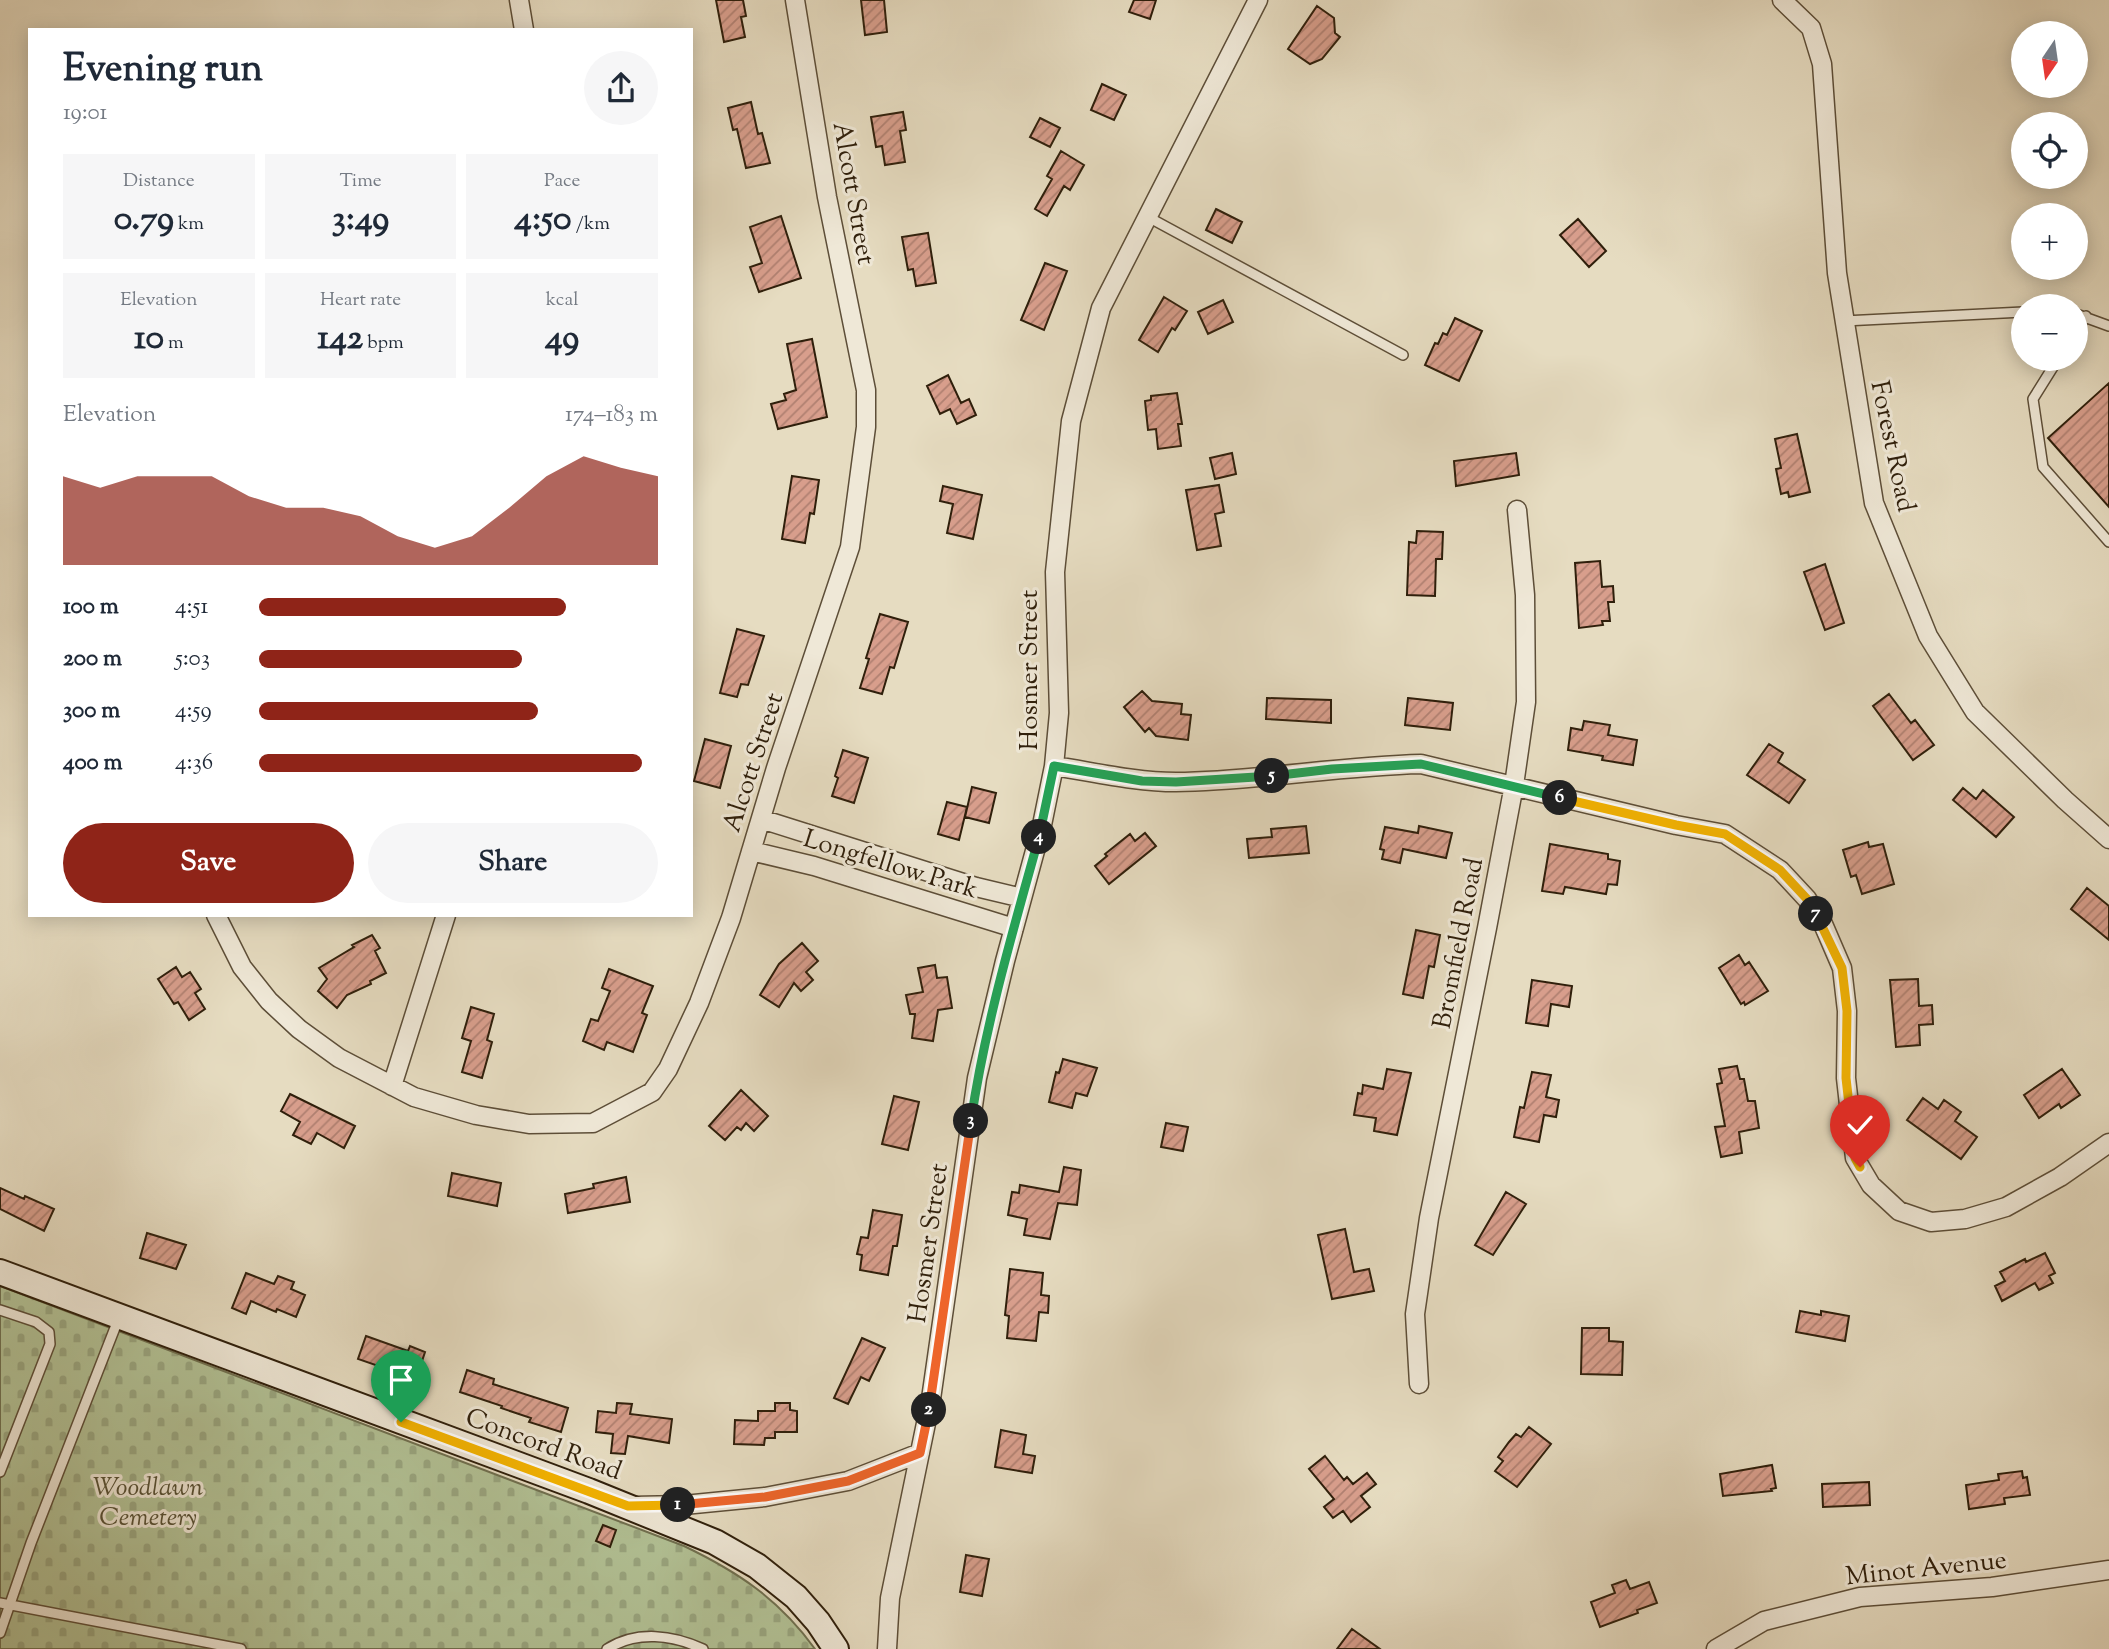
<!DOCTYPE html>
<html lang="en">
<head>
<meta charset="utf-8">
<style>
  body { margin:0; font-family:"Sorts Mill Goudy",serif; background:#f6f6f7; color:#1f2937; height:100vh; display:flex; flex-direction:column; font-size:26px; white-space:nowrap }
  * { box-sizing:border-box; margin:0 }
  p { font-size:23px; color:#747a83 }
  .icon { flex:none; width:38px; height:38px; fill:none; stroke:currentColor; stroke-width:2; stroke-linecap:round; stroke-linejoin:round }
  .map { position:relative; flex:1; overflow:hidden }
  .panel { position:absolute; left:28px; top:28px; width:665px; height:889px; display:flex; flex-direction:column; background:#fff; border-radius:0px; box-shadow:0 4px 18px #0003 }
  .panel>* { flex:none }
  .needle { width:46px; rotate:193deg }
  .controls { position:absolute; left:2011px; top:21px; display:grid; gap:14px }
  .controls a { display:grid; place-items:center; width:77px; height:77px; border-radius:50%; background:#fff; box-shadow:0 4px 18px #0003; font-size:35px }
  .pin { position:absolute; display:grid; place-items:center; width:60px; height:60px; color:#fff; margin:-72px -30px; border-radius:50% 50% 50% 0; rotate:-45deg; box-shadow:0 0 7px #0007 }
  .pin .icon { rotate:45deg }
  .km { position:absolute; width:35px; height:35px; margin:-18px; border-radius:50%; background:#222; color:#fff; font-size:19px; line-height:35px; text-align:center }
  .round { display:grid; place-items:center; flex:none; width:74px; height:74px; border-radius:37px; background:#f6f6f7 }
  .summary { display:flex; align-items:center; justify-content:space-between; height:119px; padding:0 35px }
  h1 { font-size:38px; font-weight:800; line-height:52px }
  .metrics { display:grid; grid-template-columns:repeat(3,1fr); gap:10px; height:119px; padding:7px 35px }
  .metrics div { display:grid; align-content:center; border-radius:0px; background:#f6f6f7; text-align:center }
  .metrics b { font-size:35px; font-weight:800 }
  .metrics small { font-size:19px; font-weight:400 }
  .metrics p { font-size:19px }
  .chart { height:196px; padding:14px 35px }
  .chart p { display:flex; justify-content:space-between }
  .chart svg { width:100%; height:126px; margin-top:7px; fill:#8f2418; opacity:.7 }
  .cta { display:flex; gap:14px; margin-top:auto; padding:14px 35px }
  .cta a { flex:1; height:80px; border-radius:42px; background:#8f2418; color:#fff; font-size:28px; font-weight:800; line-height:80px; text-align:center }
  .cta a+a { background:#f6f6f7; color:#1f2937 }
  ul { padding:0 35px; list-style:none; font-size:23px }
  li { display:grid; grid-template-columns:112px 84px 1fr; align-items:center; height:52px }
  li i { height:18px; border-radius:9px; background:#8f2418 }
  .map>svg:first-child { display:block }
</style>
</head>
<body>
<div class="map">
<svg width="2109" height="1649" viewBox="0 0 2109 1649">
  <defs>
    <pattern id="cemetery-stones" width="16" height="16" patternUnits="userSpaceOnUse" patternTransform="scale(1.75)"><rect width="16" height="16" fill="#b2c195"/><path d="M2 7V4a2 2 0 0 1 4 0v3zM10 15v-3a2 2 0 0 1 4 0v3z" fill="#99a57f"/></pattern>
    <pattern id="building-hatch" width="6" height="6" patternUnits="userSpaceOnUse" patternTransform="scale(1.75)"><rect width="6" height="6" fill="#d89e8c"/><path d="M-1 1l2-2M0 6l6-6M5 7l2-2" fill="none" stroke="#b08071"/></pattern>
  </defs>
  <rect width="100%" height="100%" fill="#e6dcc1"/>
  <filter id="stains"><feTurbulence type="fractalNoise" baseFrequency=".00286" numOctaves="4"/><feColorMatrix values="0 0 0 0 .2 0 0 0 0 .09 0 0 0 0 .02 0 0 0 .5 -.17"/></filter>
  <radialGradient id="worn" r=".72"><stop offset=".6" stop-color="#630" stop-opacity="0"/><stop offset="1" stop-color="#630" stop-opacity=".3"/></radialGradient>
  <!-- cemetery -->
  <path fill="url(#cemetery-stones)" stroke="#707050" stroke-width="2" d="M0 1286 684 1546C738 1572 779 1599 815 1649H0Z"/>
  <!-- building -->
  <path fill="url(#building-hatch)" stroke="#2f1f0b" stroke-width="2" d="M716 0H743L746 16 741 17 745 37 724 42Z
    M861 0H884L887 32 865 35Z
    M1134 0H1156L1150 19 1129 12Z
    M1317 6 1334 18 1335 33 1340 37 1322 59 1310 64 1288 49Z
    M1102 84 1126 95 1114 120 1091 110Z
    M751 102 758 134 762 133 770 163 746 168 737 129 733 130 728 108Z
    M903 112 906 130 900 131 905 162 885 165 882 146 876 147 871 117Z
    M1040 118 1060 128 1050 147 1030 137Z
    M1061 151 1084 165 1070 190 1064 186 1047 216 1035 209 1052 179 1047 176Z
    M1216 209 1242 222 1232 243 1206 230Z
    M781 216 801 278 759 292 750 267 762 263 750 227Z
    M1578 219 1606 251 1589 267 1560 235Z
    M928 233 936 283 916 286 913 269 908 270 902 237Z
    M1045 263 1067 271 1044 330 1021 320Z
    M1164 297 1187 311 1175 330 1172 328 1158 352 1139 340Z
    M1223 300 1233 322 1208 334 1198 312Z
    M1455 318 1482 331 1459 381 1425 365 1435 343 1438 344 1443 333 1447 335Z
    M812 339 827 417 778 429 771 404 786 400 784 394 796 390 787 344Z
    M948 375 961 403 969 399 976 415 957 424 950 409 940 414 927 386Z
    M2109 383V507L2048 438Z
    M1177 393 1182 424H1178L1181 446 1158 449 1156 429 1148 430 1145 401 1151 400V396Z
    M1797 434 1810 492 1789 497 1788 492 1781 494 1776 469 1781 468 1775 439Z
    M1232 453 1236 474 1215 479 1210 458Z
    M1516 453 1519 475 1456 486 1454 461Z
    M792 476 819 480 814 514 810 513 805 543 782 539Z
    M1219 485 1224 512 1215 514 1221 546 1197 550 1186 490Z
    M943 486 982 495 973 539 947 533 953 504 940 501Z
    M1417 531 1443 532 1442 559H1436L1435 596 1407 595 1409 542 1416 543Z
    M1600 561 1602 587 1613 586 1614 602H1608L1610 621H1602L1603 625 1579 628 1575 563Z
    M1825 564 1844 623 1825 630 1804 572Z
    M880 614 908 622 894 668 890 667 882 694 860 688 869 659 866 658Z
    M737 629 764 636 748 685 741 684 737 697 720 693Z
    M1142 691 1152 701 1182 704 1181 714 1191 715 1188 740 1156 736 1149 728 1145 732 1124 707Z
    M1889 694 1911 723 1915 720 1934 745 1913 760 1873 706Z
    M1267 698 1331 700V723L1266 719Z
    M1408 698 1453 703 1450 730 1405 725Z
    M1584 721 1610 725 1608 735 1637 740 1633 765 1602 760 1603 756 1568 750 1571 728 1582 730Z
    M705 739 731 746 720 788 694 781Z
    M1769 744 1783 753 1778 762 1805 780 1789 803 1747 775Z
    M843 750 868 758 854 803 832 796 838 778 835 776Z
    M972 787 996 793 989 823 965 817Z
    M1963 788 1976 799 1983 790 2014 817 1996 837 1953 800Z
    M947 802 967 807 959 840 938 834Z
    M1306 826 1309 853 1249 858 1247 839 1272 837 1271 829Z
    M1419 826 1452 833 1446 858 1403 849 1400 863 1382 859 1384 850 1380 849 1385 827 1418 833Z
    M1145 833 1156 846 1109 884 1095 866 1107 856 1105 854 1130 834 1135 841Z
    M1868 842 1869 847 1883 844 1894 884 1862 894 1856 875 1851 877 1843 850Z
    M1550 844 1608 854V859L1620 861 1617 885 1608 884 1606 894 1565 887 1563 894 1542 891Z
    M2087 888 2109 906V940L2071 909Z
    M1416 930 1440 935 1434 967 1429 966 1423 998 1403 994Z
    M372 935 380 948 375 951 386 973 370 981 371 984 347 995 337 1008 318 991 327 979 319 968 354 947 352 945Z
    M802 943 818 961 806 972 813 980 801 991 794 983 779 1007 760 995 779 964Z
    M1739 955 1745 965 1749 962 1768 991 1745 1005 1744 1002 1741 1004 1719 968Z
    M935 965 937 978 947 977 952 1008 938 1010 933 1041 912 1038 915 1014H910L906 995 923 992 918 968Z
    M176 967 182 977 190 972 201 989 195 993 205 1009 189 1020 178 1002 174 1004 158 979Z
    M609 969 653 986 642 1013 647 1015 633 1052 607 1042 604 1050 583 1041 591 1019 598 1021 610 991 602 988Z
    M1918 979 1919 1006 1932 1005 1933 1024 1919 1025 1920 1045 1896 1047 1890 980Z
    M1532 980 1572 986 1569 1007 1551 1004 1548 1026 1526 1023Z
    M471 1007 494 1014 487 1040 492 1042 482 1078 462 1072 471 1041 462 1038Z
    M1063 1059 1097 1068 1087 1096 1076 1093 1072 1108 1049 1102 1056 1072 1059 1073Z
    M1737 1066 1740 1079H1744L1748 1101H1755L1759 1128 1739 1132 1742 1153 1721 1157 1715 1127 1725 1126 1717 1084 1722 1083 1719 1069Z
    M1387 1069 1411 1073 1397 1135 1374 1131 1376 1118 1354 1115 1358 1093 1362 1094 1363 1085 1383 1089Z
    M2062 1069 2080 1095 2061 1108 2059 1104 2039 1118 2024 1095Z
    M1532 1072 1551 1075 1546 1097 1559 1100 1556 1117 1544 1115 1539 1142 1514 1137 1520 1107 1524 1108Z
    M741 1090 768 1116 754 1131 746 1123 741 1130 737 1127 725 1140 709 1126Z
    M290 1094 355 1126 344 1148 317 1133 311 1144 293 1135 300 1122 281 1111Z
    M894 1096 919 1102 908 1150 882 1144Z
    M1923 1098 1938 1109 1944 1100 1961 1112 1955 1121 1977 1137 1961 1159 1907 1120Z
    M1166 1123 1188 1127 1183 1151 1161 1147Z
    M1064 1167 1081 1170 1077 1205 1058 1203 1050 1239 1024 1235 1027 1219 1008 1215 1012 1192 1019 1193 1020 1185 1059 1192Z
    M452 1173 501 1183 497 1206 448 1196Z
    M626 1177 630 1202 568 1213 565 1194 594 1188 593 1184Z
    M0 1188 24 1199 25 1196 54 1209 44 1231 0 1209Z
    M1506 1192 1526 1204 1493 1255 1475 1245Z
    M873 1210 902 1215 897 1246H893L888 1275 860 1270 862 1255 857 1254 861 1237 868 1238Z
    M1345 1229 1354 1272 1369 1269 1374 1291 1332 1299 1318 1235Z
    M147 1233 186 1245 176 1269 140 1258Z
    M2045 1253 2055 1273 2049 1276 2053 1283 2039 1290 2035 1283 2002 1301 1995 1286 2005 1281 2000 1272 2025 1259 2026 1262Z
    M1010 1269 1043 1273 1041 1295 1049 1296 1048 1313 1039 1312 1036 1341 1007 1338 1009 1316 1005 1315Z
    M246 1273 274 1284 278 1276 294 1282 291 1289 305 1295 296 1317 277 1309 276 1312 251 1301 246 1314 232 1308Z
    M1800 1311 1821 1315V1311L1849 1316 1845 1341 1796 1332Z
    M1582 1328H1609V1341L1623 1342 1622 1375 1581 1374Z
    M366 1336 408 1351 410 1346 425 1352 416 1379 358 1359Z
    M862 1338 885 1348 869 1381 861 1377 848 1404 834 1398Z
    M467 1370 494 1379 493 1384 568 1408 561 1432 529 1422 531 1418 501 1408 502 1406 460 1392Z
    M617 1403 632 1404 630 1414 672 1419 669 1443 628 1436 625 1454 611 1453 613 1434 596 1432 598 1411 616 1413Z
    M775 1403H790V1410L797 1411V1432H775V1438H765L764 1445 734 1444 735 1420 758 1421V1411H775Z
    M1529 1427 1551 1444 1517 1487 1495 1471 1503 1461 1498 1457 1509 1442 1516 1434 1521 1437Z
    M1001 1430 1026 1435 1023 1454 1035 1456 1032 1473 995 1467Z
    M1325 1456 1344 1480 1347 1477 1353 1484 1367 1473 1376 1484 1361 1496 1370 1507 1351 1522 1343 1511 1333 1518 1324 1507 1334 1499 1309 1469Z
    M1772 1465 1776 1488 1771 1489 1772 1491 1723 1496 1720 1474Z
    M2022 1471 2023 1478 2027 1477 2030 1495 2004 1498 2005 1504 1969 1509 1966 1485 1999 1480 1998 1474Z
    M1869 1482 1870 1505 1823 1507 1822 1484Z
    M603 1525 616 1530 610 1547 596 1541Z
    M966 1555 989 1559 982 1596 960 1592Z
    M1626 1580 1630 1589 1649 1582 1657 1603 1637 1610 1638 1613 1600 1627 1591 1602 1615 1593 1612 1585Z
    M1352 1629 1380 1649H1337Z"/>
  <g fill="none" stroke-linecap="round" stroke-linejoin="round">
    <defs>
      <path id="lane" d="M1148 217 1403 355
        M2076 314 2109 326
        M1844 321 2023 312
        M2076 332 2086 316
        M2058 359 2033 399 2043 467 2109 542
        M0 1310 36 1322 49 1332 50 1344 0 1472
        M0 1603 241 1649
        M0 1633 31 1543 118 1320
        M607 1649C637 1630 673 1635 703 1649"/>
      <path id="street" d="M519 0 524 30
        M1782 0 1811 28 1822 64 1837 273 1874 503 1928 636 1975 712 2065 800 2109 839
        M1054 766C1094 772 1135 782 1176 782 1258 781 1339 766 1421 764L1676 825 1725 834 1780 870 1807 899 1823 924 1842 968 1847 1011 1846 1078 1855 1158 1871 1185 1899 1211 1931 1222 1965 1219 2006 1207 2060 1177 2109 1143
        M761 819 976 887 1022 898
        M751 851 814 866 1014 928
        M216 915 242 967 269 1001 299 1029 339 1058 414 1097 476 1115 529 1124 593 1123 652 1092 668 1069 699 1003 731 918 776 768 850 547 866 427V390L827 197 795 0
        M392 1086 446 915
        M1419 1384 1415 1314 1429 1218 1487 928 1514 785 1526 702 1525 595 1517 510
        M633 1506 684 1505 765 1497 848 1481 920 1453
        M887 1649 890 1598 931 1399 977 1078 1005 961 1042 825 1054 766 1059 713 1055 572 1071 421 1101 308 1258 0
        M1716 1649 1764 1621 1860 1597 1992 1587 2109 1570"/>
      <path id="secondary" d="M0 1272 589 1491 715 1542 757 1566 796 1597 818 1622 836 1649"/>
    </defs>
    <!-- lane casing -->
    <use href="#lane" stroke="#5d4e38" stroke-width="12"/>
    <!-- street casing -->
    <use href="#street" stroke="#5d4e38" stroke-width="21"/>
    <!-- secondary casing -->
    <use href="#secondary" stroke="#2f1f0b" stroke-width="28"/>
    <!-- lane -->
    <use href="#lane" stroke="#efe8d7" stroke-width="9"/>
    <!-- street -->
    <use href="#street" stroke="#efe8d7" stroke-width="18"/>
    <!-- secondary -->
    <use href="#secondary" stroke="#efe8d7" stroke-width="24"/>
  </g>
  <g fill="none" stroke-linecap="round" stroke-linejoin="round">
    <defs>
      <path id="split-1" d="M401 1422 628 1506 678 1505"/>
      <path id="split-2" d="M678 1505 765 1497 848 1481 920 1453 929 1410"/>
      <path id="split-3" d="M929 1410 971 1121"/>
      <path id="split-4" d="M971 1121C985 1025 1013 931 1039 837"/>
      <path id="split-5" d="M1039 837 1054 766 1142 781 1176 782 1272 776"/>
      <path id="split-6" d="M1272 776 1332 769 1421 764 1560 798"/>
      <path id="split-7" d="M1560 798 1676 825 1725 834 1780 870 1807 899 1816 914"/>
      <path id="split-8" d="M1816 914 1842 968 1847 1011 1846 1078 1855 1158 1860 1167"/>
    </defs>
    <!-- split-1 casing -->
    <use href="#split-1" stroke="#fff" stroke-width="14"/>
    <!-- split-2 casing -->
    <use href="#split-2" stroke="#fff" stroke-width="14"/>
    <!-- split-3 casing -->
    <use href="#split-3" stroke="#fff" stroke-width="14"/>
    <!-- split-4 casing -->
    <use href="#split-4" stroke="#fff" stroke-width="14"/>
    <!-- split-5 casing -->
    <use href="#split-5" stroke="#fff" stroke-width="14"/>
    <!-- split-6 casing -->
    <use href="#split-6" stroke="#fff" stroke-width="14"/>
    <!-- split-7 casing -->
    <use href="#split-7" stroke="#fff" stroke-width="14"/>
    <!-- split-8 casing -->
    <use href="#split-8" stroke="#fff" stroke-width="14"/>
    <!-- split-1 -->
    <use href="#split-1" stroke="#f5b400" stroke-width="9"/>
    <!-- split-2 -->
    <use href="#split-2" stroke="#f0652b" stroke-width="9"/>
    <!-- split-3 -->
    <use href="#split-3" stroke="#f0652b" stroke-width="9"/>
    <!-- split-4 -->
    <use href="#split-4" stroke="#22a559" stroke-width="9"/>
    <!-- split-5 -->
    <use href="#split-5" stroke="#22a559" stroke-width="9"/>
    <!-- split-6 -->
    <use href="#split-6" stroke="#22a559" stroke-width="9"/>
    <!-- split-7 -->
    <use href="#split-7" stroke="#f5b400" stroke-width="9"/>
    <!-- split-8 -->
    <use href="#split-8" stroke="#f5b400" stroke-width="9"/>
  </g>
  <g text-anchor="middle" stroke-width="6" stroke-linejoin="round" paint-order="stroke">
    <!-- street labels -->
    <g font-size="26" fill="#2f1f0b" stroke="#efe8d7">
      <text transform="translate(855 193) rotate(80)" y="9">Alcott Street</text>
      <text transform="translate(1894 446) rotate(78)" y="9">Forest Road</text>
      <text transform="translate(1028 670) rotate(-90)" y="9">Hosmer Street</text>
      <text transform="translate(752 762) rotate(-72)" y="9">Alcott Street</text>
      <text transform="translate(891 863) rotate(17)" y="9">Longfellow Park</text>
      <text transform="translate(1457 943) rotate(-79)" y="9">Bromfield Road</text>
      <text transform="translate(927 1243) rotate(-82)" y="9">Hosmer Street</text>
      <text transform="translate(544 1443) rotate(20)" y="9">Concord Road</text>
      <text transform="translate(1926 1567) rotate(-6)" y="9">Minot Avenue</text>
    </g>
    <!-- park labels -->
    <g font-size="26" font-style="italic" fill="#565034" stroke="#efe8d7">
      <text x="148" y="1495">Woodlawn<tspan x="148" dy="30">Cemetery</tspan></text>
    </g>
  </g>
  <rect width="100%" height="100%" filter="url(#stains)"/>
  <rect width="100%" height="100%" fill="url(#worn)"/>
</svg>
<div class="controls">
<a><svg class="needle" viewBox="-14 -14 28 28"><path d="M0-13l5 13h-10z" fill="#e53935"/><path d="M0 13l5-13h-10z" fill="#747a83"/></svg></a>
<a><svg class="icon" aria-label="locate" viewBox="0 0 24 24"><circle cx="12" cy="12" r="6"/><path d="M12 2v4M12 18v4M2 12h4M18 12h4"/></svg></a>
<a>+</a>
<a>−</a>
</div>
<div class="pin" style="left:401px;top:1422px;background:#1e9e55"><svg class="icon" aria-label="arrive" viewBox="0 0 24 24"><path d="M6 21V4h12l-3 4 3 4H6"/></svg></div>
<div class="pin" style="left:1860px;top:1167px;background:#d93025"><svg class="icon" aria-label="check" viewBox="0 0 24 24"><path d="M5 12l5 5 9-10"/></svg></div>
<b class="km" style="left:678px;top:1505px">1</b>
<b class="km" style="left:929px;top:1410px">2</b>
<b class="km" style="left:971px;top:1121px">3</b>
<b class="km" style="left:1039px;top:837px">4</b>
<b class="km" style="left:1272px;top:776px">5</b>
<b class="km" style="left:1560px;top:798px">6</b>
<b class="km" style="left:1816px;top:914px">7</b>
<section class="panel">
<div class="summary"><div><h1>Evening run</h1><p>19:01</p></div><a class="round"><svg class="icon" aria-label="share" viewBox="0 0 24 24"><path d="M12 15V3M7 8l5-5 5 5M5 13v7h14v-7"/></svg></a></div>
<div class="metrics">
<div><p>Distance</p><b>0.79<small> km</small></b></div>
<div><p>Time</p><b>3:49</b></div>
<div><p>Pace</p><b>4:50<small> /km</small></b></div>
</div>
<div class="metrics">
<div><p>Elevation</p><b>10<small> m</small></b></div>
<div><p>Heart rate</p><b>142<small> bpm</small></b></div>
<div><p>kcal</p><b>49</b></div>
</div>
<div class="chart"><p><span>Elevation</span>174–183 m</p>
<svg viewBox="0 0 160 44" preserveAspectRatio="none"><path d="M0 44V13L10 17L20 13L30 13L40 13L50 20L60 24L70 24L80 27L90 34L100 38L110 34L120 24L130 13L140 6L150 10L160 13V44z"/></svg>
</div>
<ul>
<li><b>100 m</b>4:51<i style="width:77%"></i></li>
<li><b>200 m</b>5:03<i style="width:66%"></i></li>
<li><b>300 m</b>4:59<i style="width:70%"></i></li>
<li><b>400 m</b>4:36<i style="width:96%"></i></li>
</ul>
<div class="cta"><a>Save</a><a>Share</a></div>
</section>
</div>
</body>
</html>
